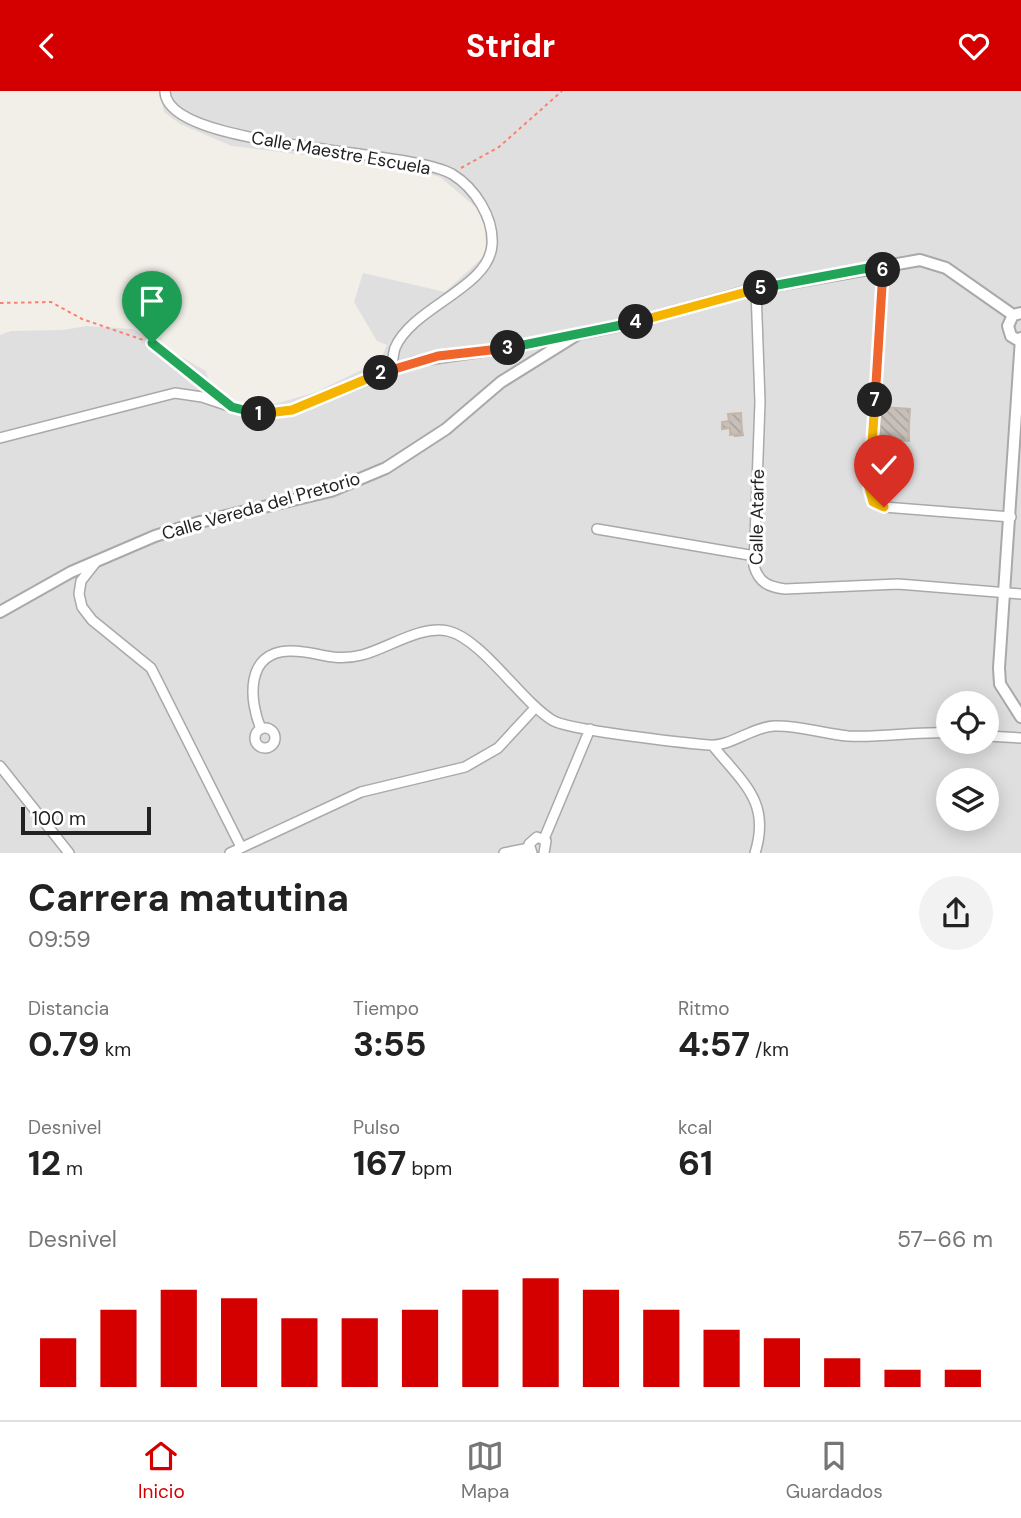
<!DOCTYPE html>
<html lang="es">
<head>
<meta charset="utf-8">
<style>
  body { margin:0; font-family:"DM Sans",sans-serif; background:#f2f2f2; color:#222; height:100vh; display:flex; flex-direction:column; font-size:26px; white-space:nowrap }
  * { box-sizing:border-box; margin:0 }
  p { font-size:23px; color:#767676 }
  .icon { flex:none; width:38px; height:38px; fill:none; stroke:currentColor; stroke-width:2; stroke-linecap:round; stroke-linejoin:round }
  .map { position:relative; height:762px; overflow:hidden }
  .side { display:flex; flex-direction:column; background:#fff; flex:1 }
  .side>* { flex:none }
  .buttons { position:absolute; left:936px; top:600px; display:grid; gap:14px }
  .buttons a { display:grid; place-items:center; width:63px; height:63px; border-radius:50%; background:#fff; box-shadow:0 4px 18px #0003; font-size:35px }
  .scale { position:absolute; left:21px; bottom:18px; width:130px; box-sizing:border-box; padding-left:7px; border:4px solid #222; border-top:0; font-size:19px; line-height:24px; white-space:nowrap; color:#222; -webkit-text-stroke:5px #fff; paint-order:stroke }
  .pin { position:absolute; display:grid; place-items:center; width:60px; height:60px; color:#fff; margin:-72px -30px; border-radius:50% 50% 50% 0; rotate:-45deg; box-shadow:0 0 7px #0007 }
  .pin .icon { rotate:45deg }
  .km { position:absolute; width:35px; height:35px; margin:-18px; border-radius:50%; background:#222; color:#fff; font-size:19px; line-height:35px; text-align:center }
  .round { display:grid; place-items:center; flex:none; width:74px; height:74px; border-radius:37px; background:#f2f2f2 }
  .summary { display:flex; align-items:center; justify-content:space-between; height:119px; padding:0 28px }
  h1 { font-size:38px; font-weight:700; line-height:52px }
  .stats { display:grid; grid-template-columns:repeat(3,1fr); gap:10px; height:119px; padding:7px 28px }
  .stats div { display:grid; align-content:center }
  .stats b { font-size:35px; font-weight:700 }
  .stats small { font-size:19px; font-weight:400 }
  .stats p { font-size:19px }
  .chart { height:196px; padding:14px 28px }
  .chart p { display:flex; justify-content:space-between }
  .chart svg { width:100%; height:126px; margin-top:7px; stroke:#d40000; stroke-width:6 }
  header { display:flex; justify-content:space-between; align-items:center; height:91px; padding:0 28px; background:#d40000; color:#fff; font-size:32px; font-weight:700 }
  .tabs { display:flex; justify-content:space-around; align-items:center; height:98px; border-top:2px solid #e0e0e0; background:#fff; font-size:19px; color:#767676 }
  .tabs a { display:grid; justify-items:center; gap:4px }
  .tabs .active { color:#d40000 }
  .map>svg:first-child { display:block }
</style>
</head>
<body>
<header><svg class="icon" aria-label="back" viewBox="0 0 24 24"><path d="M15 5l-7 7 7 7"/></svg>Stridr<svg class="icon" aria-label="heart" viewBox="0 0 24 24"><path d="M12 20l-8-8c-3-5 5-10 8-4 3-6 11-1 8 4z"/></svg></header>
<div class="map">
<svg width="1021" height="762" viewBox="0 0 1021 762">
  <defs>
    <pattern id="building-back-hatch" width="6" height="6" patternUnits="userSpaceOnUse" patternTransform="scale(1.75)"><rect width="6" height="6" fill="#c7bfb8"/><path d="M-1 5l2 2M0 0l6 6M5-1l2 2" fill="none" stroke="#aba49e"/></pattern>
  </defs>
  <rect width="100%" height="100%" fill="#f2efe9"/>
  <!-- residential -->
  <path fill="#e0dfdf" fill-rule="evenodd" d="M160 0H1021V762H0V244L11 240 63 239 87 235 133 238 206 280 211 299 230 309 261 317 316 301 380 270 387 254 377 250 354 211 363 182 445 201 482 167 486 157 485 137 478 118 440 86 412 78 232 55 180 33 164 21ZM948 612H987V651H948ZM948 690H987V728H948Z"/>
  <!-- shadow -->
  <path fill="#0003" d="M909 319 910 351 884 349 881 347Z
    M740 324 744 345 734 346 732 339 724 337Z"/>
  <!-- building -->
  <path fill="url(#building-back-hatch)" stroke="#c4b6ab" stroke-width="2" d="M881 316 910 318 908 349 879 347Z
    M741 322 742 343 730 344V337L722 338V331L729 330 728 323Z"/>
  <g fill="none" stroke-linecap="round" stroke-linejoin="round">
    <defs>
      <path id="minor" d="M165 0C165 58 407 57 452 83 475 97 494 127 492 154 489 197 412 216 395 257 393 263 393 271 391 278
        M884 174 869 397 873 411 884 416 1011 426
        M756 198 760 311 754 475C759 492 769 496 785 498L898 493 1021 503
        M0 347 175 302 202 306 250 322 265 323 292 319 413 271 511 257 573 244
        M597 438 755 465
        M96 471 81 490 79 503 82 516 92 529 151 577 241 756
        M255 647a10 10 0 1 1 20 0a10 10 0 1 1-20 0Z
        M261 638C249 610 245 561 289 560 317 559 330 572 362 564 389 557 420 534 448 540 482 548 519 608 552 629 566 639 685 652 709 654 730 656 752 636 774 635 799 634 824 643 848 645 882 647 915 640 948 642
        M987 645 1021 647
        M713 655C743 692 771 711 755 762
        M0 675 69 762
        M544 748 590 638
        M230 762 361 701 465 676 498 657 535 617
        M504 762 529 757
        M532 762 529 753 537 746 546 750 544 762"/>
      <path id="tertiary" d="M1021 222 1013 224 1008 235 1011 245 1021 251
        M1021 247 999 577 1000 593 1021 626
        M0 521 71 481 155 445 200 431 331 400 386 377 446 338 501 291 578 243 633 232 756 198 920 169 946 177 1013 224"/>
    </defs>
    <!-- minor casing -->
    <use href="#minor" stroke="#a9a9a9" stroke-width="12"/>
    <!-- tertiary casing -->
    <use href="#tertiary" stroke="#a9a9a9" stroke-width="14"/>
    <!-- path -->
    <path stroke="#fa8072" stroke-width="2" stroke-dasharray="3.5 3.5" stroke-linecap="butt" d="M461 77 499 56 562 0
      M0 212 51 211 82 228 152 252 212 300"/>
    <!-- minor -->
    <use href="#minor" stroke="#fff" stroke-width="9"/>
    <!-- tertiary -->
    <use href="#tertiary" stroke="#fff" stroke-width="10"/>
  </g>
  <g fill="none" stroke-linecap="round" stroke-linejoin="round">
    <defs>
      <path id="split-1" d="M152 252 232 316 259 323"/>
      <path id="split-2" d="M259 323 292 319 381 282"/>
      <path id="split-3" d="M381 282 438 265 508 257"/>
      <path id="split-4" d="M508 257 636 231"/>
      <path id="split-5" d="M636 231 761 197"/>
      <path id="split-6" d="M761 197 884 174 883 179"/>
      <path id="split-7" d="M875 309 883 179"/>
      <path id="split-8" d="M875 309 869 397 873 411 884 416"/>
    </defs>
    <!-- split-1 casing -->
    <use href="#split-1" stroke="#fff" stroke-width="14"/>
    <!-- split-2 casing -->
    <use href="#split-2" stroke="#fff" stroke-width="14"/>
    <!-- split-3 casing -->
    <use href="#split-3" stroke="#fff" stroke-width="14"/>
    <!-- split-4 casing -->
    <use href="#split-4" stroke="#fff" stroke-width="14"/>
    <!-- split-5 casing -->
    <use href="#split-5" stroke="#fff" stroke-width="14"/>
    <!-- split-6 casing -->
    <use href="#split-6" stroke="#fff" stroke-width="14"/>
    <!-- split-7 casing -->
    <use href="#split-7" stroke="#fff" stroke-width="14"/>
    <!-- split-8 casing -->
    <use href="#split-8" stroke="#fff" stroke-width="14"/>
    <!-- split-1 -->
    <use href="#split-1" stroke="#22a559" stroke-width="9"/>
    <!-- split-2 -->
    <use href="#split-2" stroke="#f5b400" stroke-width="9"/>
    <!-- split-3 -->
    <use href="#split-3" stroke="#f0652b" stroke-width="9"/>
    <!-- split-4 -->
    <use href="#split-4" stroke="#22a559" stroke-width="9"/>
    <!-- split-5 -->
    <use href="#split-5" stroke="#f5b400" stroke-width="9"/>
    <!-- split-6 -->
    <use href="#split-6" stroke="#22a559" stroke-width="9"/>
    <!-- split-7 -->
    <use href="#split-7" stroke="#f0652b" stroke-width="9"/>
    <!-- split-8 -->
    <use href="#split-8" stroke="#f5b400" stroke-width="9"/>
  </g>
  <g text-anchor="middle" stroke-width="6" stroke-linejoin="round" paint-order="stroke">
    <!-- street labels -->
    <g font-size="18" fill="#222" stroke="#fff">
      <text transform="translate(341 62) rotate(10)" y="6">Calle Maestre Escuela</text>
      <text transform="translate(261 415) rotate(-16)" y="6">Calle Vereda del Pretorio</text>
      <text transform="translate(757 426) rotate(-89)" y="6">Calle Atarfe</text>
    </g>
  </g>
</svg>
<div class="buttons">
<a><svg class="icon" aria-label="locate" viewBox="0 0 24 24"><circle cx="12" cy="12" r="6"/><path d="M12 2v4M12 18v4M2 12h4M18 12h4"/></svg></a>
<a><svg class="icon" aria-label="layers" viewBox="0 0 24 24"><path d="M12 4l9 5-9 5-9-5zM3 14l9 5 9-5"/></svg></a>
</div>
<div class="scale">100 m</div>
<div class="pin" style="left:152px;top:252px;background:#1e9e55"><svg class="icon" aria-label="arrive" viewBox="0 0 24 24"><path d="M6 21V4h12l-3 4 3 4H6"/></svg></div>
<div class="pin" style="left:884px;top:416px;background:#d93025"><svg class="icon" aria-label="check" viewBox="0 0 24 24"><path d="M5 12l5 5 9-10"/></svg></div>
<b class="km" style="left:259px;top:323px">1</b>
<b class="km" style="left:381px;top:282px">2</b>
<b class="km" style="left:508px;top:257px">3</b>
<b class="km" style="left:636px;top:231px">4</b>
<b class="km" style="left:761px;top:197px">5</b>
<b class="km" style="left:883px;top:179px">6</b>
<b class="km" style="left:875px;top:309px">7</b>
</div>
<section class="side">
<div class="summary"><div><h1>Carrera matutina</h1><p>09:59</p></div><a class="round"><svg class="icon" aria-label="share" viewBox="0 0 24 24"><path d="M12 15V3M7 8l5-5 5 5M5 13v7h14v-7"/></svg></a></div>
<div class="stats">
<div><p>Distancia</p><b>0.79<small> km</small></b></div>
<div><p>Tiempo</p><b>3:55</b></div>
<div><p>Ritmo</p><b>4:57<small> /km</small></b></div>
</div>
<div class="stats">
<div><p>Desnivel</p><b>12<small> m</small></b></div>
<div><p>Pulso</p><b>167<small> bpm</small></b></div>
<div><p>kcal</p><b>61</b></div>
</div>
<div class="chart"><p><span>Desnivel</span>57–66 m</p>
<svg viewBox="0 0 160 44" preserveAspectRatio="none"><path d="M5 44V27M15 44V17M25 44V10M35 44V13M45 44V20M55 44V20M65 44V17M75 44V10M85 44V6M95 44V10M105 44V17M115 44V24M125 44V27M135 44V34M145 44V38M155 44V38"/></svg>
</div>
</section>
<nav class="tabs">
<a class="active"><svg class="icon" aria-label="home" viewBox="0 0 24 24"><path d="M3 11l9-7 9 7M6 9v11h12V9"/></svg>Inicio</a>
<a><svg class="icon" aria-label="map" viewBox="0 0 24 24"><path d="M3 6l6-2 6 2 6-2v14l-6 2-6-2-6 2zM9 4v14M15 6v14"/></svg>Mapa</a>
<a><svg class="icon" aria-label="saved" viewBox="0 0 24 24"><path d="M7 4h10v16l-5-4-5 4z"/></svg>Guardados</a>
</nav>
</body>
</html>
